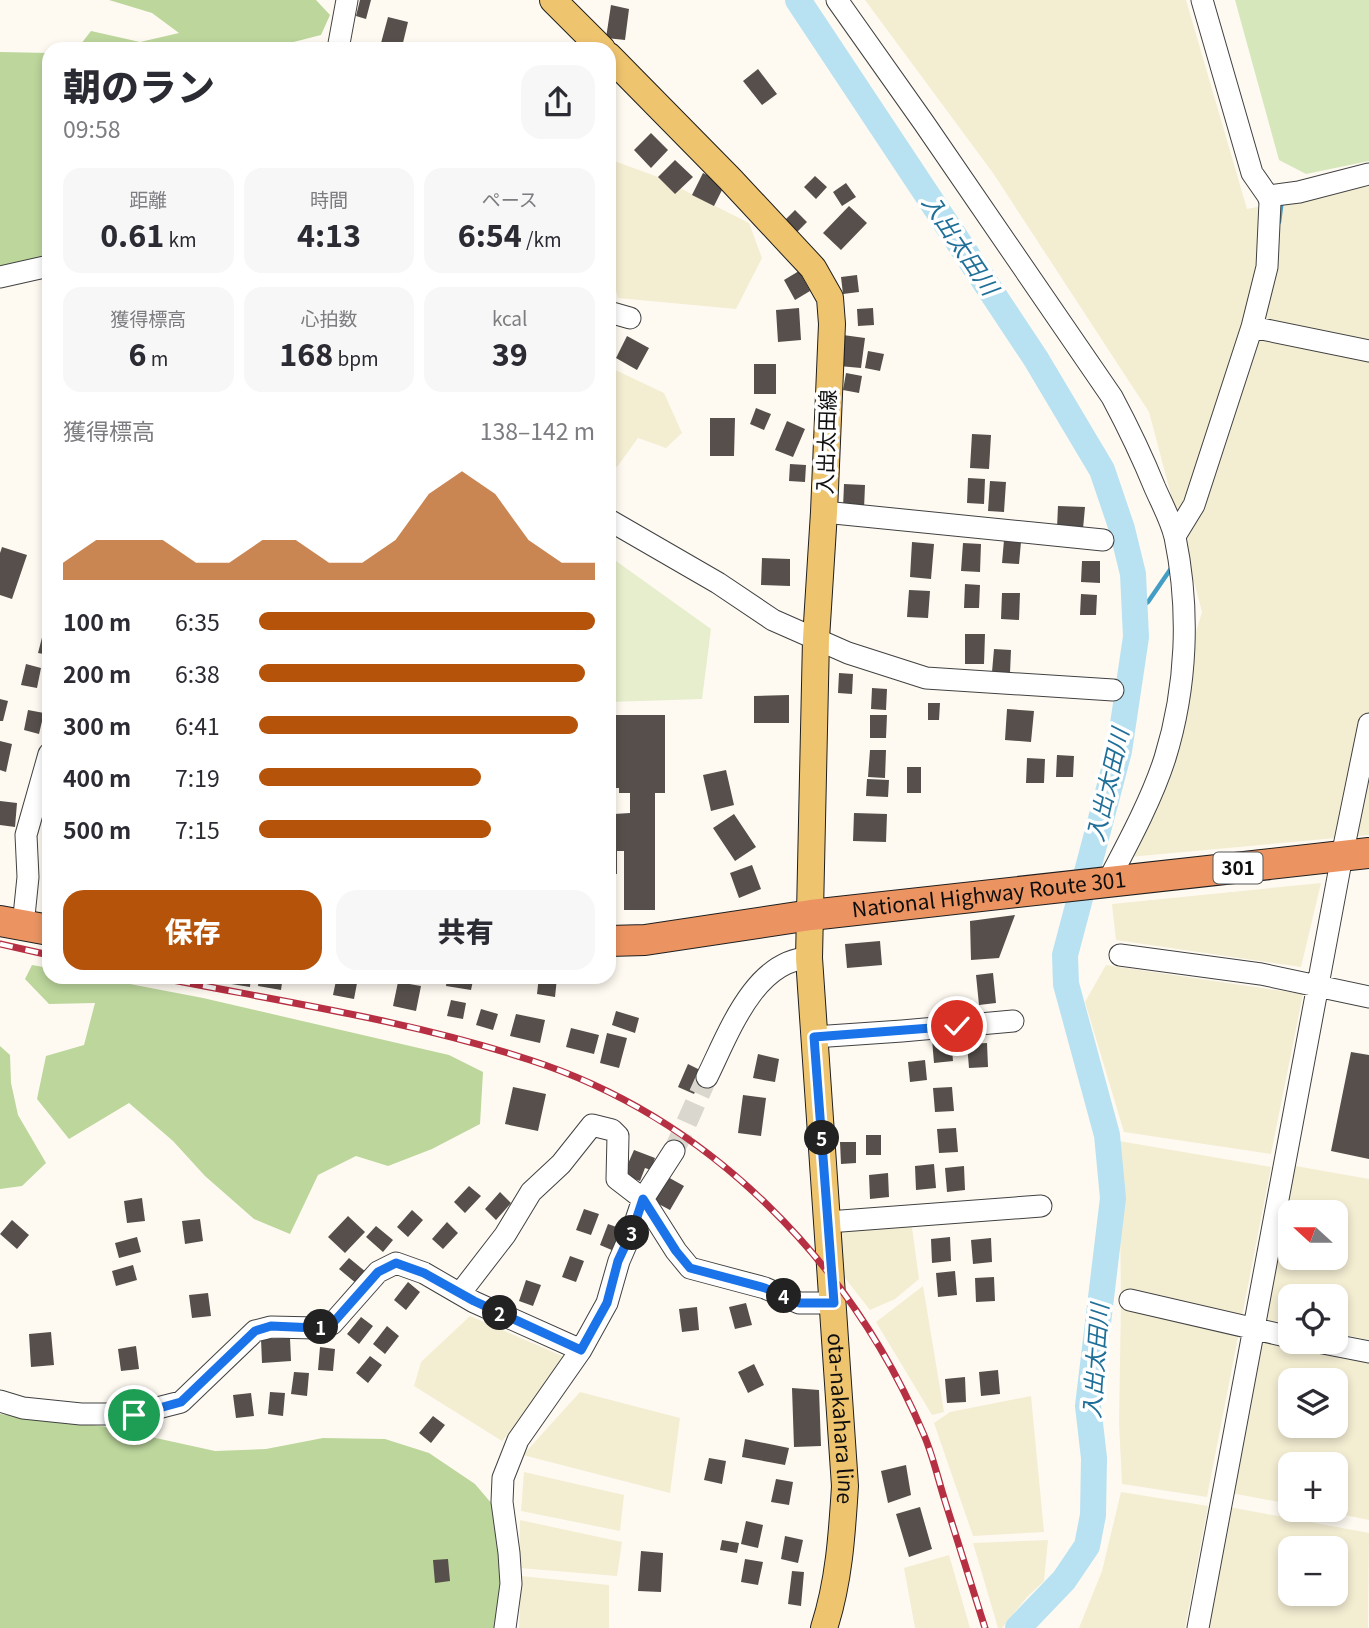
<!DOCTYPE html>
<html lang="ja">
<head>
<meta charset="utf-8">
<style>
  body { margin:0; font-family:Georgia,"Noto Sans JP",serif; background:#f7f7f7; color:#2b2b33; height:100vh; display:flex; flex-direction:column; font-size:26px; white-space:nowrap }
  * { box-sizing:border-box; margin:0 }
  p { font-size:23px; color:#7c7c81 }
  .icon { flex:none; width:38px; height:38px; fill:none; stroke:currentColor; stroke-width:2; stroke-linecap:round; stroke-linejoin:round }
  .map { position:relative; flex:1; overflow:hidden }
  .side { position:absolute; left:42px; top:42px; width:574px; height:942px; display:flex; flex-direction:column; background:#fff; border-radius:21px; box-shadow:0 4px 10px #0003 }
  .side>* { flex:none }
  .needle { width:46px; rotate:291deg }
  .buttons { position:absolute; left:1278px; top:1200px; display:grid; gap:14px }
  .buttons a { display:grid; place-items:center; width:70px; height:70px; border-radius:14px; background:#fff; box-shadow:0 4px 10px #0003; font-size:35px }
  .pin { position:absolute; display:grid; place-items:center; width:60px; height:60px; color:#fff; margin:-30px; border:4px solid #fff; border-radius:50%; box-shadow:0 2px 7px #0007 }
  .km { position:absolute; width:35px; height:35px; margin:-18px; border-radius:50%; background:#222; color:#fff; font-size:19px; line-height:35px; text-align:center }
  .round { display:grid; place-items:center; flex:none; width:74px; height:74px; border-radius:21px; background:#f7f7f7 }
  .summary { display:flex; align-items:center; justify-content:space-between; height:119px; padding:0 21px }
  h1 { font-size:38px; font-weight:800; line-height:52px }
  .stats { display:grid; grid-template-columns:repeat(3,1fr); gap:10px; height:119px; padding:7px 21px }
  .stats div { display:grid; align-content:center; border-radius:18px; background:#f7f7f7; text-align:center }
  .stats b { font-size:30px; font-weight:800 }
  .stats small { font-size:19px; font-weight:400 }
  .stats p { font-size:19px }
  .chart { height:196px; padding:14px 21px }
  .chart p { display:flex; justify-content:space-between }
  .chart svg { width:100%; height:126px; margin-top:7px; fill:#b45309; opacity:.7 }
  .primary-button { display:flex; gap:14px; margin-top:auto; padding:14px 21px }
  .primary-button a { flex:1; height:80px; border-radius:21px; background:#b45309; color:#fff; font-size:28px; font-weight:800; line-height:80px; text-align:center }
  .primary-button a+a { background:#f7f7f7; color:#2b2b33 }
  ul { padding:0 21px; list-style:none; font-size:23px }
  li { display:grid; grid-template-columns:112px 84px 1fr; align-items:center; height:52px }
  li i { height:18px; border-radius:9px; background:#b45309 }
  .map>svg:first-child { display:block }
</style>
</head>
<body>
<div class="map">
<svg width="1369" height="1628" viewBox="0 0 1369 1628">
  <rect width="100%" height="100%" fill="#fefaf1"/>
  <!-- farmland -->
  <path fill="#f3edd2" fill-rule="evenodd" d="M865 0H1186L1247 209 1369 186V835L1129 857 1202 612 1149 412 993 173Z
    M609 159 658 177 749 223 762 258 736 309 618 298 609 265Z
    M609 367 664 393 682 433 666 448 638 438 617 467 609 464Z
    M1321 883 1301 967 1116 940 1112 904Z
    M1106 965 1303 994 1271 1154 1124 1132 1085 1002Z
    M1119 1141 1271 1167 1207 1497 1122 1484 1119 1423 1121 1300Z
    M1290 1165 1369 1179V1340L1335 1333V1297H1290V1324L1261 1319ZM1290 1213H1335V1258H1290Z
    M911 1220 919 1279 895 1299 870 1310 841 1273 834 1222Z
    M923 1286 944 1412 932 1415 876 1322Z
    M470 1316 574 1361 502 1441 414 1386 421 1362Z
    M1263 1338 1369 1358V1520L1320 1510H1335V1465H1290V1504L1231 1493ZM1290 1381H1335V1426H1290Z
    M580 1392 680 1418 670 1493 523 1455Z
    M1031 1396 1044 1532 973 1536 934 1423 950 1412Z
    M524 1472 624 1495 620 1531 521 1511Z
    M1121 1492 1208 1506 1185 1628H1079L1102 1571Z
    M1229 1507 1369 1533 1368 1628H1207ZM1290 1549H1335V1594H1290Z
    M520 1520 622 1542 617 1576 519 1568Z
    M1048 1540 1044 1581 1027 1597 1002 1628H998L973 1543Z
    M949 1555 970 1628H915L904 1568Z
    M521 1576 609 1585V1628H519Z"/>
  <!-- green -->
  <path fill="#d6e7bc" d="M1235 0H1369V161L1306 174 1279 160Z"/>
  <!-- forest -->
  <path fill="#bcd69c" d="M109 0H316L330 15 321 35 266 49H77L91 31 140 42 179 33 152 13Z
    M0 52 49 53V260L0 270Z
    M32 965 49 968V976L93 977 203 998 449 1055 483 1072 480 1124 432 1149 388 1166 356 1156 318 1175 290 1234 254 1219 205 1176 173 1141 129 1103 69 1139 37 1099 46 1056 84 1045 95 1003 49 1004 25 979Z
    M0 1046 10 1055 11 1083 18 1115 46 1163 22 1186 0 1189Z
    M0 1414 101 1426 215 1451 266 1449 323 1438 385 1439 429 1453 475 1484 503 1517 513 1562 496 1628H0Z"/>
  <!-- pitch -->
  <path fill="#e6eecd" d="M609 556 711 629 702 699 609 702Z"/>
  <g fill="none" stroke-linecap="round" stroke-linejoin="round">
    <!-- stream -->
    <path stroke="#449dc4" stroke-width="4.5" d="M1279 222 1282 199
      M1135 611 1148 602 1172 567"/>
    <!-- river -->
    <path stroke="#b8e2f2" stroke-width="26" d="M798 0 1036 359 1102 470 1122 529 1133 574 1136 637 1119 751 1065 955 1066 984 1107 1135 1113 1198 1088 1406 1094 1458 1093 1515 1087 1546 1064 1580 1018 1628"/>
  </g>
  <!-- building -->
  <path fill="#564f4b" d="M360 0H371L366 19 356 16Z
    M611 5 629 9 625 40 606 38Z
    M388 17 408 22 402 47 381 43Z
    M758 69 777 94 762 105 743 81Z
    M651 133 668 150 651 168 634 150Z
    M675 160 693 177 675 194 658 177Z
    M703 173 725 184 714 206 692 195Z
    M815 176 827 187 816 199 804 187Z
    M846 183 856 197 842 206 833 192Z
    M849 206 867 223 841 250 823 233Z
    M795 210 807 222 796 233 784 221Z
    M799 271 810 291 795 300 784 280Z
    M857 275 859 292 843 294 841 277Z
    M799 308 801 340 778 342 776 310Z
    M873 308 874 325 858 326 857 309Z
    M843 335 865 338 861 368 839 366Z
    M627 336 649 348 637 370 616 358Z
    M868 351 884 354 880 371 865 368Z
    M754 364H776V394H754Z
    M846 373 862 376 859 393 843 390Z
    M756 408 771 414 764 430 750 424Z
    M710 418H735L734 456H710Z
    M787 421 805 429 793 457 775 450Z
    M972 434 991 435 989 469 970 468Z
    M790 464 806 465 805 482 789 481Z
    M968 478 985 479 984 504 967 503Z
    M990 481 1006 482 1004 512 988 511Z
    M844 484 865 485 864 509 843 508Z
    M1058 506 1085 507 1083 529 1057 528Z
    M1004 540 1021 542 1019 564 1002 563Z
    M912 542 934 544 931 579 910 577Z
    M963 543 981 544 980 572 961 571Z
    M2 547 27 555 12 599 0 595V553Z
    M762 558 790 559V586L761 585Z
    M1082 561H1100V583L1081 582Z
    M965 584 980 585 979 608H964Z
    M909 590 930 591 928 618 907 617Z
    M1002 593H1020L1019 620 1001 619Z
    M1081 594 1097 595 1096 615H1080Z
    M45 626 49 627V655L38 653Z
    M965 634H985L984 664H965Z
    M994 649 1011 650 1010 673 992 672Z
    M26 664 41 668 37 688 21 685Z
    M839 673 853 674 852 694 838 693Z
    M872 688 887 689 886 710 871 709Z
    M789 695V723H754V696Z
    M0 699 8 701 3 721H0Z
    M928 703H940L939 720H928Z
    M1007 709 1034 711 1031 742 1005 740Z
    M28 710 44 713 39 734 24 730Z
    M609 715H665V793H655V910H624V851H617V874H609V834H614V814L630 813V793H619V788H609Z
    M870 715H887L886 738H870Z
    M0 741 12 744 6 772 0 770Z
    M870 750H886L885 778 868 777Z
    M1057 755 1074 756 1073 777H1056Z
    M1027 758 1045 759 1044 783H1026Z
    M907 767H921V793H907Z
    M726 770 734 805 711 811 703 775Z
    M867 779 889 780 888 797 866 796Z
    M0 801 17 803 15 827 0 825Z
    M45 812 49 813V837L43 836Z
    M854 813 887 814 886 842 853 841Z
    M734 814 756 847 735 861 713 828Z
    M752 865 761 889 739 898 730 873Z
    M1015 915 999 958 971 960 970 921Z
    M880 941 882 965 847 968 845 944Z
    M993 973 996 1003 979 1005 976 975Z
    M226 976H251L250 987 225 983Z
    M259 976H283L281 990 258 986Z
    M337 976 358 978 354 999 333 995Z
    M447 976H474L471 990 446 986Z
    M539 976 557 978 555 997 537 994Z
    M398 982 421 986 416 1011 393 1006Z
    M451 1000 466 1003 463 1019 447 1016Z
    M481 1009 498 1014 493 1030 476 1025Z
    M616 1011 639 1018 635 1033 612 1025Z
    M516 1014 545 1020 540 1043 510 1036Z
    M571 1028 599 1035 594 1054 566 1047Z
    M607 1033 627 1038 619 1068 600 1063Z
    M951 1037 953 1061 934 1063 932 1039Z
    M987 1043 988 1067 969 1068 967 1044Z
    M1351 1052 1369 1055V1159L1331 1151Z
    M758 1054 779 1059 775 1082 753 1078Z
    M925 1060 927 1080 910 1082 908 1062Z
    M688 1064 704 1072 694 1094 678 1087Z
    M513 1087 546 1094 538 1131 505 1124Z
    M952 1087 954 1111 935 1112 933 1088Z
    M743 1095 766 1098 761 1136 738 1133Z
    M956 1128 958 1152 939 1153 937 1129Z
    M866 1135H881V1155H866Z
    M840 1142H856V1163L841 1164Z
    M634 1150 655 1158 651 1170 645 1168 640 1181 623 1175Z
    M934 1164 936 1188 916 1190 915 1166Z
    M964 1166 965 1190 947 1192 945 1168Z
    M888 1173 889 1197 870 1199 869 1175Z
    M666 1176 684 1186 670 1210 653 1201Z
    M469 1186 481 1196 465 1213 454 1202Z
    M500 1192 511 1203 496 1220 485 1209Z
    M142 1198 145 1221 127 1223 124 1201Z
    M584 1209 599 1214 591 1235 576 1230Z
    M412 1210 423 1220 408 1237 397 1227Z
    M348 1216 365 1232 345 1253 328 1237Z
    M200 1219 203 1241 185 1244 182 1221Z
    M12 1220 29 1235 17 1249 0 1234Z
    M447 1222 458 1233 443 1249 432 1239Z
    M608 1224 622 1229 614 1251 600 1245Z
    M376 1226 393 1240 383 1252 366 1237Z
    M137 1237 141 1252 119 1258 115 1243Z
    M950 1237 951 1261 932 1263 931 1239Z
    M991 1238 992 1262 973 1264 971 1240Z
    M570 1256 584 1261 576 1282 562 1277Z
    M349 1258 366 1272 357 1284 339 1269Z
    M133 1265 137 1280 116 1286 112 1271Z
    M955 1271 957 1295 938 1297 936 1273Z
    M994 1277 995 1301 976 1302 975 1278Z
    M526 1280 541 1285 533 1306 519 1301Z
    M408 1282 420 1292 406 1310 394 1300Z
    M208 1293 211 1316 192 1318 189 1295Z
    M746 1303 752 1325 735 1329 729 1307Z
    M697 1307 699 1330 682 1332 679 1309Z
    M361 1317 373 1326 359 1344 347 1334Z
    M387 1326 399 1336 385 1354 373 1344Z
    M51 1332 54 1365 31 1367 29 1334Z
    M290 1338 291 1361 262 1363 261 1339Z
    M136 1346 139 1369 121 1371 118 1349Z
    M320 1347 335 1349 333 1371 318 1370Z
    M370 1356 382 1365 368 1383 356 1373Z
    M754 1364 764 1385 748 1393 738 1372Z
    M998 1370 1000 1394 981 1396 979 1372Z
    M294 1372 309 1373 307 1396 291 1394Z
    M965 1377 966 1402 947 1403 945 1379Z
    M792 1388 819 1390 821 1446 794 1447Z
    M270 1392 285 1393 283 1416 268 1414Z
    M251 1393 254 1416 236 1418 233 1395Z
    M433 1416 445 1425 431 1443 419 1433Z
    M745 1439 789 1448 785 1465 742 1457Z
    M709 1458 726 1461 722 1484 704 1480Z
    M906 1465 911 1495 888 1503 881 1471Z
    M776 1479 793 1482 789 1505 771 1502Z
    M920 1507 932 1549 909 1557 896 1514Z
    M746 1521 763 1525 758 1548 741 1544Z
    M785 1536 803 1540 798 1563 781 1559Z
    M722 1540 739 1543 737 1553 720 1550Z
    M641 1551 663 1553 661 1592 638 1591Z
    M448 1559 450 1581 435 1583 433 1560Z
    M745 1559 763 1562 758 1585 741 1582Z
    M792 1571 804 1572 801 1606 788 1604Z"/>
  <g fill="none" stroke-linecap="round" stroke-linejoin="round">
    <!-- minor-tunnel -->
    <path stroke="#dad7cf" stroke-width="21" stroke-dasharray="21 10" stroke-linecap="butt" d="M674 1151 707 1077"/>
    <defs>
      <path id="minor" d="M837 0 924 123 1112 397C1128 427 1142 456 1155 488 1162 504 1171 520 1175 537 1190 610 1187 687 1165 758 1152 799 1127 845 1107 883
        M1202 0 1252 173 1268 196
        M338 49 347 0
        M0 277 49 266
        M609 312 630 318
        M1252 327 1369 351
        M824 512 1103 540
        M609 520 718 583 773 620 848 653 926 678 1113 690
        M1175 536 1194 505 1252 327 1267 267 1270 202 1268 196 1299 192 1369 174
        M23 926 28 877 26 835 49 754
        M1120 955 1261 974 1369 997
        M814 1037 902 1031 1013 1021
        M707 1077C728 1035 754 960 809 958
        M828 1222 1041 1206
        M461 1292 505 1235 531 1192 561 1164 592 1125 612 1130 618 1136 617 1179 643 1199 676 1251 690 1268 765 1288 799 1303H834
        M1130 1300 1290 1337
        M1318 1342 1369 1352
        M0 1401 23 1408 81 1414H134L181 1402 255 1331 271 1327 316 1328 332 1324 378 1272 396 1263 424 1273 474 1302 581 1350
        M505 1628 511 1584 509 1553 502 1502 503 1478 518 1440 581 1350 607 1303 619 1261 633 1229 643 1199 674 1151
        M1198 1628 1342 856 1369 724"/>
      <g id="major">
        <path d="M553 0 602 49"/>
        <path id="s1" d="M609 56 730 179 813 268 830 298 832 324 824 512 816 639 809 958 845 1486C842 1534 839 1582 824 1628"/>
      </g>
      <g id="highway">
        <path d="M0 921 49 930"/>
        <path id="s2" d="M609 941 645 940 811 915 1369 853"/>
      </g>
    </defs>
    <!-- minor casing -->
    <use href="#minor" stroke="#414141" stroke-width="23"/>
    <!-- major casing -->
    <use href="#major" stroke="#1f1f1f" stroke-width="28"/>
    <!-- highway casing -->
    <use href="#highway" stroke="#1f1f1f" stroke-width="32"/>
    <!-- minor -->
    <use href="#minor" stroke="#fff" stroke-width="21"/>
    <!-- major -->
    <use href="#major" stroke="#efc46f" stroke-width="26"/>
    <!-- highway -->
    <use href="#highway" stroke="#eb9462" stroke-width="30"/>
    <defs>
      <path id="rail" d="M0 944 49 955
        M152 976C278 1001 408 1020 530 1060 710 1118 851 1263 924 1435 933 1456 938 1479 945 1501 958 1543 972 1586 985 1628"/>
    </defs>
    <!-- rail casing -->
    <use href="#rail" stroke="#b62f42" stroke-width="7"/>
    <!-- rail -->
    <use href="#rail" stroke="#fff" stroke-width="4.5" stroke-dasharray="13" stroke-linecap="butt"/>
  </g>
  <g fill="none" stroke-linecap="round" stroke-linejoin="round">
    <defs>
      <path id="route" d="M134 1415 181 1402 255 1331 271 1326 316 1328 332 1324 378 1272 396 1263 424 1273 474 1301 581 1350 607 1303 618 1261 633 1229 643 1199 676 1251 690 1268 765 1288 799 1303H834L814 1037 957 1026"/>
    </defs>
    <!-- route casing -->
    <use href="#route" stroke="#fff" stroke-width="14"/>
    <!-- route -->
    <use href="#route" stroke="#1a73e8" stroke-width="9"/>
  </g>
  <g text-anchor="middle" stroke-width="7" stroke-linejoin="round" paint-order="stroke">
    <!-- shield labels -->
    <rect fill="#fff" stroke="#565656" stroke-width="2" x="1213.5" y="852.5" width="49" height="31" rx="5"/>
    <g font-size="19" font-weight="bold" fill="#0e0e0e">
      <text x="1238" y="875">301</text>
    </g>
    <!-- street labels -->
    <g font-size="21" fill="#0e0e0e" stroke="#fff">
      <text transform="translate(827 442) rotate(-88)" y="7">入出太田線</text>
      <text dy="7" stroke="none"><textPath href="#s2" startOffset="383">National Highway Route 301</textPath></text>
      <text dy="7" stroke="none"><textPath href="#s1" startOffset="1451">ota-nakahara line</textPath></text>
    </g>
    <!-- water labels -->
    <g font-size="23" font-style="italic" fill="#1f6f98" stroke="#fff">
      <text transform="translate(960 245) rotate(56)" y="8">入出太田川</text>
      <text transform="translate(1108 785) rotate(-77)" y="8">入出太田川</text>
      <text transform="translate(1096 1361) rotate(-86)" y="8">入出太田川</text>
    </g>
  </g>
</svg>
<div class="buttons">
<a><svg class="needle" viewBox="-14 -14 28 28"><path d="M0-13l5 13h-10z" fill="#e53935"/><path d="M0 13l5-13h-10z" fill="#7c7c81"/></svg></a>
<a><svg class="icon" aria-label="locate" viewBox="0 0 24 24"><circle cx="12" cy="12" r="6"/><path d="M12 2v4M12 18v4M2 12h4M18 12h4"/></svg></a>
<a><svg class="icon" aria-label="layers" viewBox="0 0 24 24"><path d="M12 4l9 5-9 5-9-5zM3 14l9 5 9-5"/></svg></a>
<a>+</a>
<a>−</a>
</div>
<div class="pin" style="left:134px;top:1415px;background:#1e9e55"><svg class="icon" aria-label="arrive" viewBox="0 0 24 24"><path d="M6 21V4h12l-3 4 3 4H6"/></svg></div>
<div class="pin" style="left:957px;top:1026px;background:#d93025"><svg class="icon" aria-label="check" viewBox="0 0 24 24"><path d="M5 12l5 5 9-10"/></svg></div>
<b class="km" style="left:321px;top:1327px">1</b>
<b class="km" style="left:500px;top:1313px">2</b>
<b class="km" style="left:632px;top:1233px">3</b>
<b class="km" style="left:784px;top:1296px">4</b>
<b class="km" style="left:822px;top:1138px">5</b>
<section class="side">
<div class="summary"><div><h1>朝のラン</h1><p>09:58</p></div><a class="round"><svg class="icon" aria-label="share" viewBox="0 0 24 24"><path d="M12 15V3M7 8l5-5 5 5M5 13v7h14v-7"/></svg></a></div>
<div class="stats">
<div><p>距離</p><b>0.61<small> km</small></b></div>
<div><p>時間</p><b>4:13</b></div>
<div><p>ペース</p><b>6:54<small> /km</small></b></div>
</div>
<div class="stats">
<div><p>獲得標高</p><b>6<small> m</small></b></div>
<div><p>心拍数</p><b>168<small> bpm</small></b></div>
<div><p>kcal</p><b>39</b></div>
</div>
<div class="chart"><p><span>獲得標高</span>138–142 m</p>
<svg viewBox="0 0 160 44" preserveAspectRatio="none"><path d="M0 44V38L10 30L20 30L30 30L40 38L50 38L60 30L70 30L80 38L90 38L100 30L110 14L120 6L130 14L140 30L150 38L160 38V44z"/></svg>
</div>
<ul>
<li><b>100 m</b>6:35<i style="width:100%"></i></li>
<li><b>200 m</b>6:38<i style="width:97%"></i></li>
<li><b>300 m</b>6:41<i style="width:95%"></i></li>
<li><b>400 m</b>7:19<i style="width:66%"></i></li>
<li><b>500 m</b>7:15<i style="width:69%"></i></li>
</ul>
<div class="primary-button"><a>保存</a><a>共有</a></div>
</section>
</div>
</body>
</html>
